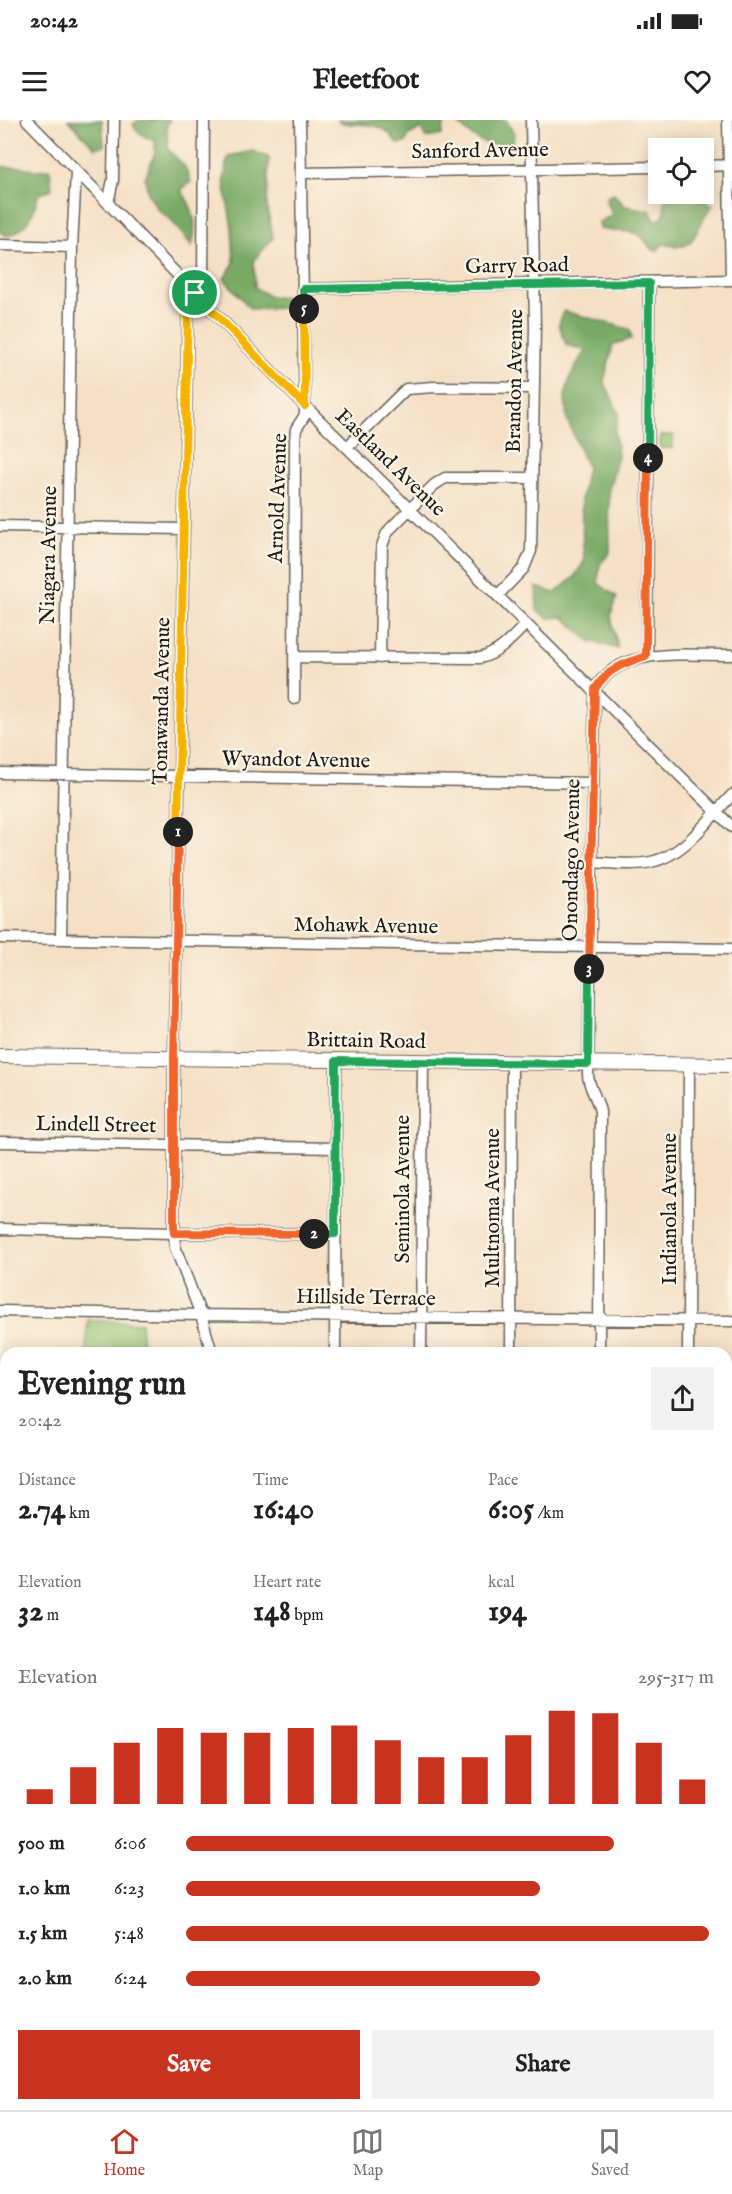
<!DOCTYPE html>
<html lang="en">
<head>
<meta charset="utf-8">
<style>
  body { margin:0; font-family:"IM FELL English",serif; background:#f2f2f2; color:#222; height:100vh; display:flex; flex-direction:column; font-size:22px; white-space:nowrap }
  * { box-sizing:border-box; margin:0 }
  p { font-size:20px; color:#767676 }
  .icon { flex:none; width:33px; height:33px; fill:none; stroke:currentColor; stroke-width:2; stroke-linecap:round; stroke-linejoin:round }
  .map { position:relative; flex:1; overflow:hidden }
  .sheet { position:absolute; left:0px; top:1227px; width:732px; height:764px; display:flex; flex-direction:column; background:#fff; border-radius:18px 18px 0 0; box-shadow:0 3px 15px #0003 }
  .sheet>* { flex:none }
  .fabs { position:absolute; left:648px; top:18px; display:grid; gap:12px }
  .fabs a { display:grid; place-items:center; width:66px; height:66px; border-radius:0px; background:#fff; box-shadow:0 3px 15px #0003; font-size:30px }
  .pin { position:absolute; display:grid; place-items:center; width:51px; height:51px; color:#fff; margin:-26px; border:3px solid #fff; border-radius:50%; box-shadow:0 2px 6px #0007 }
  .km { position:absolute; width:30px; height:30px; margin:-15px; border-radius:50%; background:#222; color:#fff; font-size:16px; line-height:30px; text-align:center }
  .round { display:grid; place-items:center; flex:none; width:63px; height:63px; border-radius:0px; background:#f2f2f2 }
  .summary { display:flex; align-items:center; justify-content:space-between; height:102px; padding:0 18px }
  h1 { font-size:33px; font-weight:800; line-height:45px }
  .stats { display:grid; grid-template-columns:repeat(3,1fr); gap:9px; height:102px; padding:6px 18px }
  .stats div { display:grid; align-content:center }
  .stats b { font-size:30px; font-weight:800 }
  .stats small { font-size:16px; font-weight:400 }
  .stats p { font-size:16px }
  .chart { height:168px; padding:12px 18px }
  .chart p { display:flex; justify-content:space-between }
  .chart svg { width:100%; height:108px; margin-top:6px; stroke:#c8321e; stroke-width:6 }
  .button { display:flex; gap:12px; margin-top:auto; padding:12px 18px }
  .button a { flex:1; height:69px; border-radius:0px; background:#c8321e; color:#fff; font-size:24px; font-weight:800; line-height:69px; text-align:center }
  .button a+a { background:#f2f2f2; color:#222 }
  ul { padding:0 18px; list-style:none; font-size:20px }
  li { display:grid; grid-template-columns:96px 72px 1fr; align-items:center; height:45px }
  li i { height:15px; border-radius:8px; background:#c8321e }
  .status { display:flex; justify-content:space-between; align-items:center; height:42px; padding:0 30px; background:#fff; direction:ltr }
  .status svg { height:16px; fill:currentColor }
  header { display:flex; justify-content:space-between; align-items:center; height:78px; padding:0 18px; background:#fff; font-size:27px; font-weight:800 }
  .tabs { display:flex; justify-content:space-around; align-items:center; height:84px; border-top:2px solid #e0e0e0; background:#fff; font-size:16px; color:#767676 }
  .tabs a { display:grid; justify-items:center; gap:3px }
  .tabs .selected { color:#c8321e }
  .map>svg:first-child { display:block }
</style>
</head>
<body>
<div class="status"><b>20:42</b><svg viewBox="0 0 49 12"><path d="M0 12V9h3v3zM5 12V6h3v6zM10 12V3h3v9zM15 12V0h3v12zM26 1h20v11H26zM47 4h2v5h-2z"/></svg></div>
<header><svg class="icon" aria-label="menu" viewBox="0 0 24 24"><path d="M4 6h16M4 12h16M4 18h16"/></svg>Fleetfoot<svg class="icon" aria-label="heart" viewBox="0 0 24 24"><path d="M12 20l-8-8c-3-5 5-10 8-4 3-6 11-1 8 4z"/></svg></header>
<div class="map">
<svg width="732" height="1990" viewBox="0 0 732 1990">
  <rect width="100%" height="100%" fill="#fcf5e5"/>
  <filter id="ink" filterUnits="userSpaceOnUse"><feTurbulence type="fractalNoise" baseFrequency=".0167" numOctaves="2"/><feDisplacementMap in="SourceGraphic" scale="12" xChannelSelector="R" yChannelSelector="G"/><feConvolveMatrix kernelMatrix="1 2 1 2 8 2 1 2 1" color-interpolation-filters="sRGB"/></filter>
  <filter id="wash" filterUnits="userSpaceOnUse"><feTurbulence type="fractalNoise" baseFrequency=".008" numOctaves="4" result="noise"/><feDisplacementMap in="SourceGraphic" scale="24" xChannelSelector="R" yChannelSelector="G"/><feGaussianBlur stdDeviation="1.35" result="paint"/><feColorMatrix in="noise" values="0 0 0 0 0 0 0 0 0 0 0 0 0 0 0 0 0 1.4 0 .05"/><feComposite in="paint" operator="in"/></filter>
  <g filter="url(#wash)">
    <rect width="100%" height="100%" fill="#f5e0c6"/>
    <!-- green -->
    <path fill="#96c472" stroke="#597047" stroke-width="1.5" d="M673 315V328H660V316Z
      M88 1200 141 1203 143 1233H86Z"/>
    <!-- forest -->
    <path fill="#78aa64" stroke="#4a6340" stroke-width="1.5" d="M68 0H102L104 26 95 28Z
      M139 0H170L167 4 168 29 185 47 191 62 181 70C194 89 198 103 192 126L170 99 158 90 148 73 145 58 155 33V21C144 17 137 15 133 4Z
      M338 0H448L443 7 442 15 426 18 421 8 409 15 405 23 397 24C384 0 365 6 340 3Z
      M452 0H506L514 14 513 23C499 26 483 25 471 15 464 10 460 4 452 0Z
      M253 31 269 38 267 87 273 118 254 140 255 168 271 177H287L283 188 251 189 224 159 234 143 232 108 224 61 226 44 229 36Z
      M0 47H22L35 50 50 49 52 69 38 75C34 94 27 110 7 116L0 112Z
      M614 74 625 86 650 90 653 98 658 101 664 95 665 74H684L685 77 699 76 713 85C708 92 703 98 700 106 689 127 687 129 663 124L657 131 651 129C633 101 623 117 599 108L598 103 612 95 610 88 606 83 607 77Z
      M564 191 629 209 632 218 613 225 604 261 619 294 615 312 618 336 609 369 610 433 600 444 598 463 617 477 611 496 618 529 590 521 563 497 548 498 537 490 536 467 555 473 574 457 584 442 581 379 587 347 567 299 565 276 570 257 585 230 566 225 559 204Z
      M726 1610H732V1990H0V1758L6 1755V1984H726Z"/>
  </g>
  <g filter="url(#ink)">
    <g fill="none" stroke-linecap="round" stroke-linejoin="round">
      <defs>
        <path id="minor" d="M27 0 305 286 732 707
          M204 0 203 163 188 183 174 938V1113L175 1127 201 1195 212 1233
          M728 0 731 160
          M704 46 732 45
          M302 53 658 47
          M108 83 113 60 114 0
          M0 125 72 127
          M303 169 732 160
          M348 326 406 269 434 267 534 268
          M0 406 183 409
          M498 475 524 448 531 431 535 206 531 0
          M647 536 649 163
          M294 537 480 538C500 533 512 518 526 504
          M380 538 382 426 386 415 390 409 434 365 445 358H532
          M294 579 295 320 296 309 305 295 300 0
          M0 653 592 663
          M591 742C610 743 633 746 651 742 685 735 709 698 732 675
          M0 818 732 829
          M61 818 72 127 76 52
          M0 1022 336 1028
          M0 1109 174 1113 335 1114
          M0 1191 201 1195 732 1201
          M335 1233 336 941
          M421 1233 423 942
          M511 1233 512 943
          M599 1233 600 992C598 978 588 968 588 954L595 569C620 525 688 536 732 535
          M688 1233 689 945
          M0 1304 6 1307
          M0 1406H6
          M726 1411H732
          M0 1505H6
          M0 1597H6
          M726 1603H732
          M0 1699H6
          M0 1753 6 1750"/>
        <path id="major" d="M0 936 732 945"/>
      </defs>
      <!-- minor casing -->
      <use href="#minor" stroke="#686158" stroke-width="13"/>
      <!-- major casing -->
      <use href="#major" stroke="#686158" stroke-width="16"/>
      <!-- minor -->
      <use href="#minor" stroke="#fff" stroke-width="10"/>
      <!-- major -->
      <use href="#major" stroke="#fff" stroke-width="14"/>
    </g>
  </g>
  <g fill="none" stroke-linecap="round" stroke-linejoin="round" filter="url(#ink)">
    <defs>
      <path id="split-1" d="M178 712 188 183 195 173"/>
      <path id="split-2" d="M178 712 174 938V1113L314 1114"/>
      <path id="split-3" d="M314 1114H335L336 941 588 944 589 849"/>
      <path id="split-4" d="M589 849 595 569C607 549 625 543 646 536L648 338"/>
      <path id="split-5" d="M304 189 303 169 649 163 648 338"/>
      <path id="split-6" d="M195 173 305 286 304 189"/>
    </defs>
    <!-- split-1 casing -->
    <use href="#split-1" stroke="#fff" stroke-width="12"/>
    <!-- split-2 casing -->
    <use href="#split-2" stroke="#fff" stroke-width="12"/>
    <!-- split-3 casing -->
    <use href="#split-3" stroke="#fff" stroke-width="12"/>
    <!-- split-4 casing -->
    <use href="#split-4" stroke="#fff" stroke-width="12"/>
    <!-- split-5 casing -->
    <use href="#split-5" stroke="#fff" stroke-width="12"/>
    <!-- split-6 casing -->
    <use href="#split-6" stroke="#fff" stroke-width="12"/>
    <!-- split-1 -->
    <use href="#split-1" stroke="#f5b400" stroke-width="8"/>
    <!-- split-2 -->
    <use href="#split-2" stroke="#f0652b" stroke-width="8"/>
    <!-- split-3 -->
    <use href="#split-3" stroke="#22a559" stroke-width="8"/>
    <!-- split-4 -->
    <use href="#split-4" stroke="#f0652b" stroke-width="8"/>
    <!-- split-5 -->
    <use href="#split-5" stroke="#22a559" stroke-width="8"/>
    <!-- split-6 -->
    <use href="#split-6" stroke="#f5b400" stroke-width="8"/>
  </g>
  <g text-anchor="middle" stroke-width="4.5" stroke-linejoin="round" paint-order="stroke">
    <!-- street labels -->
    <g font-size="21" fill="#1c1c1c" stroke="#fcf5e5">
      <text transform="translate(480 30) rotate(-1)" y="7">Sanford Avenue</text>
      <text transform="translate(517 145) rotate(-1)" y="7">Garry Road</text>
      <text transform="translate(514 261) rotate(-89)" y="7">Brandon Avenue</text>
      <text transform="translate(391 342) rotate(44)" y="7">Eastland Avenue</text>
      <text transform="translate(277 378) rotate(-88)" y="7">Arnold Avenue</text>
      <text transform="translate(48 435) rotate(-89)" y="7">Niagara Avenue</text>
      <text transform="translate(161 581) rotate(-89)" y="7">Tonawanda Avenue</text>
      <text transform="translate(296 639) rotate(1)" y="7">Wyandot Avenue</text>
      <text transform="translate(571 740) rotate(-89)" y="7">Onondago Avenue</text>
      <text transform="translate(366 805) rotate(1)" y="7">Mohawk Avenue</text>
      <text transform="translate(366 920) rotate(1)" y="7">Brittain Road</text>
      <text transform="translate(96 1004) rotate(1)" y="7">Lindell Street</text>
      <text transform="translate(402 1069) rotate(-90)" y="7">Seminola Avenue</text>
      <text transform="translate(492 1088) rotate(-90)" y="7">Multnoma Avenue</text>
      <text transform="translate(669 1089) rotate(-90)" y="7">Indianola Avenue</text>
      <text transform="translate(366 1177) rotate(1)" y="7">Hillside Terrace</text>
    </g>
  </g>
</svg>
<div class="fabs">
<a><svg class="icon" aria-label="locate" viewBox="0 0 24 24"><circle cx="12" cy="12" r="6"/><path d="M12 2v4M12 18v4M2 12h4M18 12h4"/></svg></a>
</div>
<div class="pin" style="left:195px;top:173px;background:#1e9e55"><svg class="icon" aria-label="arrive" viewBox="0 0 24 24"><path d="M6 21V4h12l-3 4 3 4H6"/></svg></div>
<b class="km" style="left:178px;top:712px">1</b>
<b class="km" style="left:314px;top:1114px">2</b>
<b class="km" style="left:589px;top:849px">3</b>
<b class="km" style="left:648px;top:338px">4</b>
<b class="km" style="left:304px;top:189px">5</b>
<section class="sheet">
<div class="summary"><div><h1>Evening run</h1><p>20:42</p></div><a class="round"><svg class="icon" aria-label="share" viewBox="0 0 24 24"><path d="M12 15V3M7 8l5-5 5 5M5 13v7h14v-7"/></svg></a></div>
<div class="stats">
<div><p>Distance</p><b>2.74<small> km</small></b></div>
<div><p>Time</p><b>16:40</b></div>
<div><p>Pace</p><b>6:05<small> /km</small></b></div>
</div>
<div class="stats">
<div><p>Elevation</p><b>32<small> m</small></b></div>
<div><p>Heart rate</p><b>148<small> bpm</small></b></div>
<div><p>kcal</p><b>194</b></div>
</div>
<div class="chart"><p><span>Elevation</span>295–317 m</p>
<svg viewBox="0 0 160 44" preserveAspectRatio="none"><path d="M5 44V38M15 44V29M25 44V19M35 44V13M45 44V15M55 44V15M65 44V13M75 44V12M85 44V18M95 44V25M105 44V25M115 44V16M125 44V6M135 44V7M145 44V19M155 44V34"/></svg>
</div>
<ul>
<li><b>500 m</b>6:06<i style="width:81%"></i></li>
<li><b>1.0 km</b>6:23<i style="width:67%"></i></li>
<li><b>1.5 km</b>5:48<i style="width:99%"></i></li>
<li><b>2.0 km</b>6:24<i style="width:67%"></i></li>
</ul>
<div class="button"><a>Save</a><a>Share</a></div>
</section>
</div>
<nav class="tabs">
<a class="selected"><svg class="icon" aria-label="home" viewBox="0 0 24 24"><path d="M3 11l9-7 9 7M6 9v11h12V9"/></svg>Home</a>
<a><svg class="icon" aria-label="map" viewBox="0 0 24 24"><path d="M3 6l6-2 6 2 6-2v14l-6 2-6-2-6 2zM9 4v14M15 6v14"/></svg>Map</a>
<a><svg class="icon" aria-label="saved" viewBox="0 0 24 24"><path d="M7 4h10v16l-5-4-5 4z"/></svg>Saved</a>
</nav>
</body>
</html>
